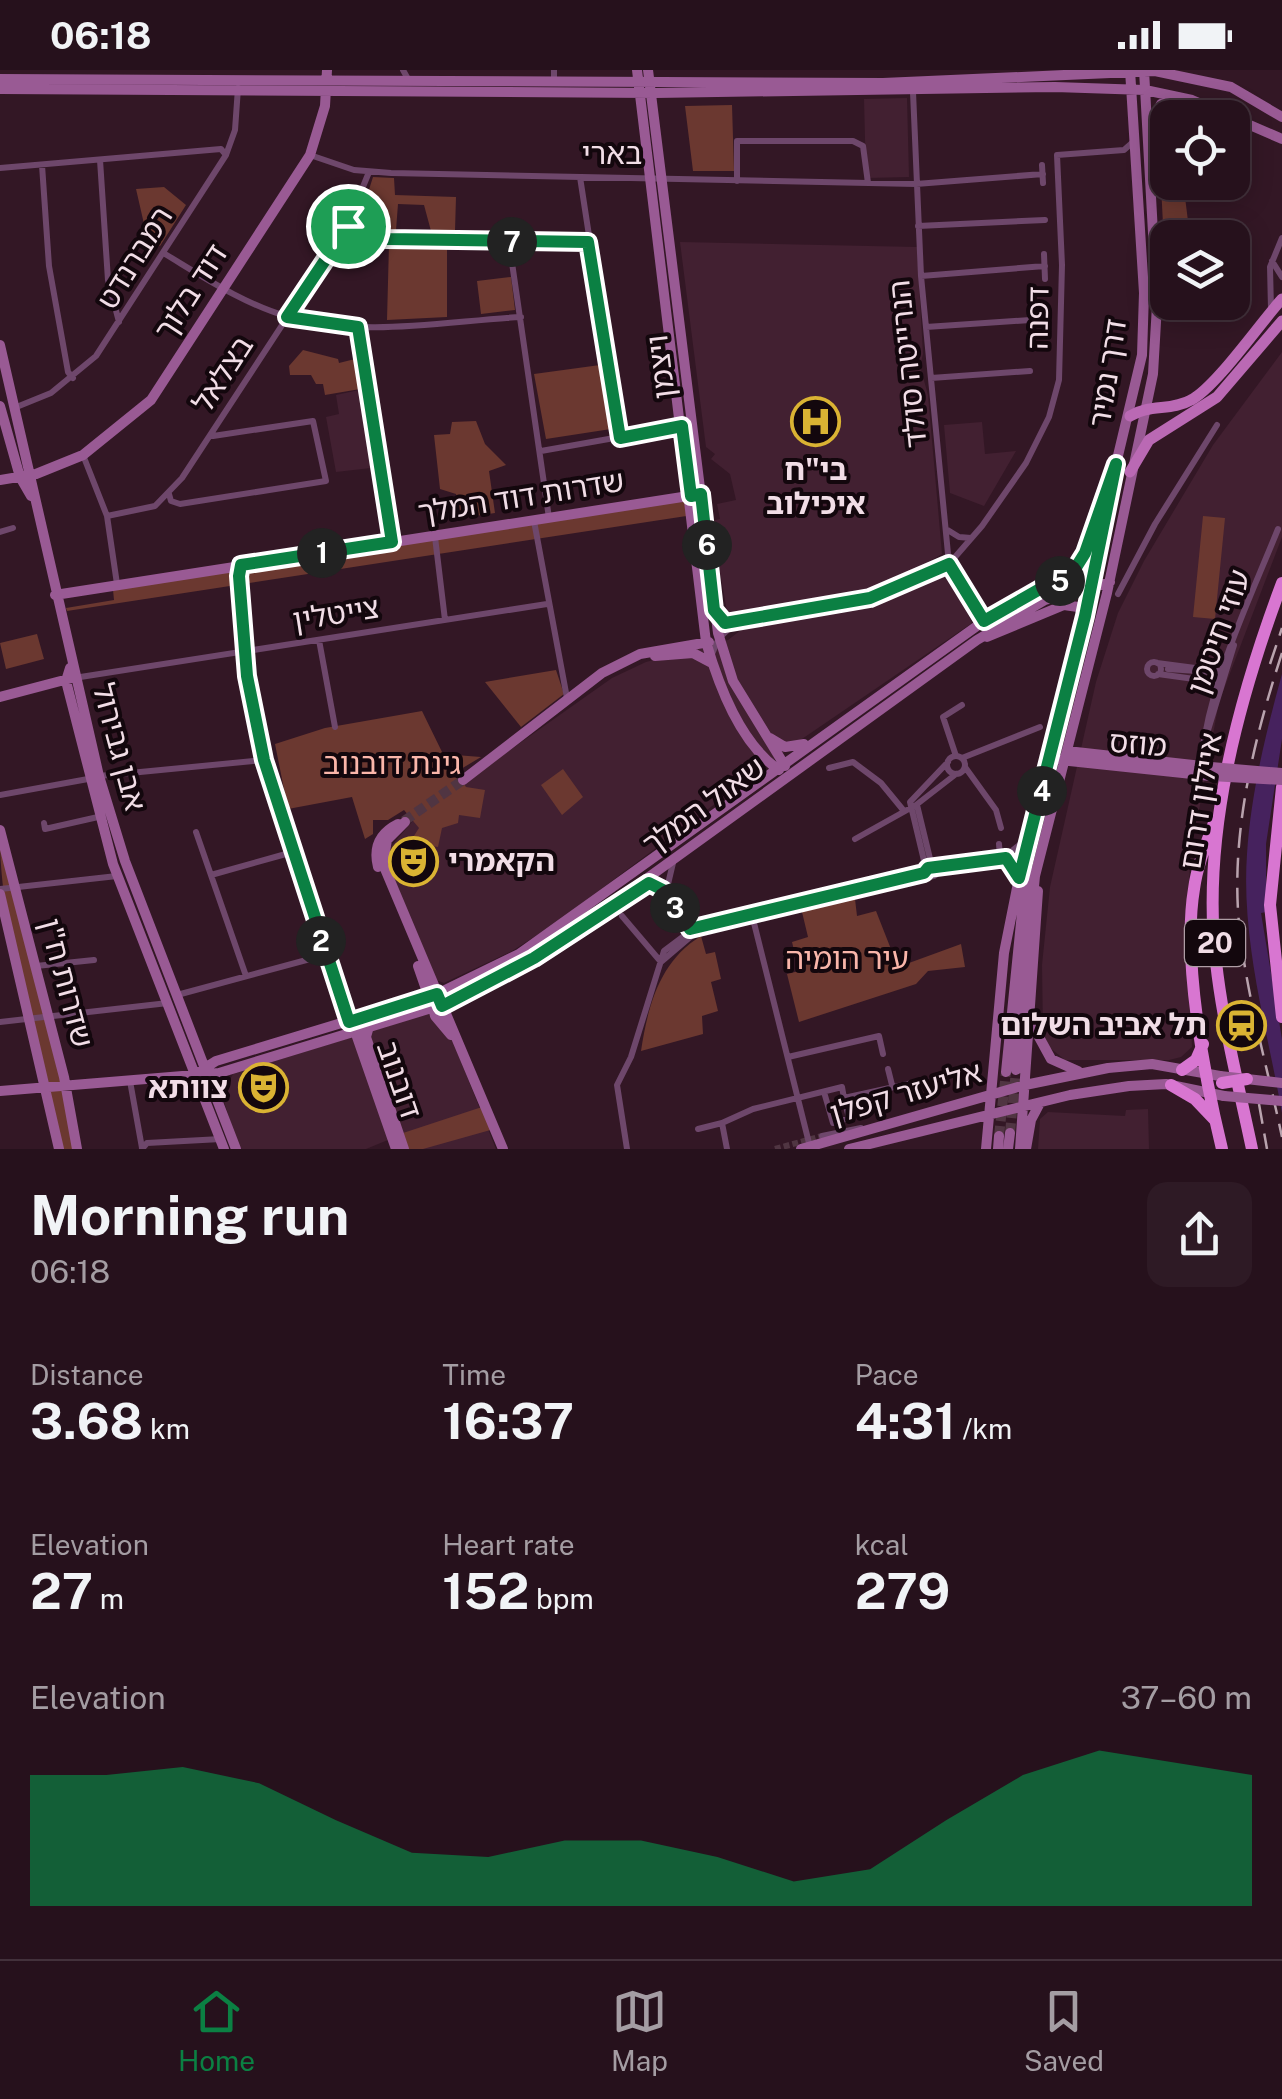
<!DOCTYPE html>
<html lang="en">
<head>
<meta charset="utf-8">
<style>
  body { margin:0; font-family:"Public Sans","Noto Sans Hebrew",sans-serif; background:#2e1a25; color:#f1f3f6; height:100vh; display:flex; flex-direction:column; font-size:38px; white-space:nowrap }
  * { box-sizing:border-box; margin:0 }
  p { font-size:32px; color:#a49da3 }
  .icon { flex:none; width:55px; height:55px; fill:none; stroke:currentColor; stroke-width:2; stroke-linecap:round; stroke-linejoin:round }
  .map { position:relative; height:1079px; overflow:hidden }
  .panel { display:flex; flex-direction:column; background:#26111c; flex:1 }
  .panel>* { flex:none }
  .tools { position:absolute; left:1150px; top:30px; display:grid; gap:20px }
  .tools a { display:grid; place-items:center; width:100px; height:100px; border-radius:20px; background:#26111c; box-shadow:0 5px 25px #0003,0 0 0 2px #42313b; font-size:50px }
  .pin { position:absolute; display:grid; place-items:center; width:85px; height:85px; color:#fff; margin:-42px; border:5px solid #fff; border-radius:50%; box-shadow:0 2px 10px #0007 }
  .km { position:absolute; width:50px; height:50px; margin:-25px; border-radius:50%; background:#222; color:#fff; font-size:28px; line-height:50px; text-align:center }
  .round { display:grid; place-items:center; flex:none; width:105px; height:105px; border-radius:20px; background:#2e1a25 }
  .overview { display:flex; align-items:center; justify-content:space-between; height:170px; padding:0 30px }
  h1 { font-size:55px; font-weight:700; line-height:75px }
  .figures { display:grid; grid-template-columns:repeat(3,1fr); gap:15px; height:170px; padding:10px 30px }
  .figures div { display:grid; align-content:center }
  .figures b { font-size:50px; font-weight:700 }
  .figures small { font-size:28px; font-weight:400 }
  .figures p { font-size:28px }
  .chart { height:280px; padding:20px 30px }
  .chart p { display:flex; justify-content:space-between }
  .chart svg { width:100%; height:180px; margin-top:10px; fill:#0b8043; opacity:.7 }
  .status { display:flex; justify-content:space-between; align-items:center; height:70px; padding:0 50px; background:#26111c; direction:ltr }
  .status svg { height:28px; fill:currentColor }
  .tabs { display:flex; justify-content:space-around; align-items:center; height:140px; border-top:2px solid #42313b; background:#26111c; font-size:28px; color:#a49da3 }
  .tabs a { display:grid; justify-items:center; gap:5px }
  .tabs .active { color:#0b8043 }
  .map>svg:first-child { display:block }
</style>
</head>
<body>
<div class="status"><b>06:18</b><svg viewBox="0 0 49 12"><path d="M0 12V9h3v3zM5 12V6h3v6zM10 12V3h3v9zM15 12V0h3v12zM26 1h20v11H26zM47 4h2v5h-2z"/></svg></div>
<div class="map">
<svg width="1282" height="1079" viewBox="0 0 1282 1079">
  <rect width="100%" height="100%" fill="#331725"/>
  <!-- built -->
  <path fill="#422031" d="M907 28 909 107 866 108 864 29Z
    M680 172 917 177 923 284 920 296 928 325 942 484 903 507 863 520 728 547 711 451 720 449 717 434 736 430 730 404 711 389 715 384 706 377Z
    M1282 282V467L1219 632 1190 789 1187 871 1192 977 1181 987 1169 990H1065L1049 977 1043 962 1042 895 1050 817 1096 612 1118 543 1144 491 1213 375Z
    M359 320 371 398 336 402 326 347 339 344 336 325Z
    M982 352 985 384 1016 381 984 436 950 423 944 355Z
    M947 499 972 553 799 671 553 855 512 881 444 913 436 910 387 797V781L417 746 612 608 646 592 728 570 741 560 868 532Z
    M430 943 452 969 496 1079H405L400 1065 366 1079H239L222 1025 233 1004Z
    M1148 1039 1149 1079H1038L1040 1049 1048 1042 1125 1046 1126 1040Z"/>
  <!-- green -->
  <path fill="#6b3830" d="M732 35 734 101H693L685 36Z
    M1172 41 1197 47 1168 48V112L1189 113 1185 127 1190 167 1168 168 1165 195 1158 54 1162 43Z
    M373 107 394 108 395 125 456 127 455 161H431L424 135 398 134 396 160H380L382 135 366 129Z
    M164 117 186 135 160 176 147 167 136 119Z
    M389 174H447V247L387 250Z
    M511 207 515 240 481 244 477 211Z
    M303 280 338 289 339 293 355 289 354 284 361 282 366 318 325 325 323 314H316L311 305H290L289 296Z
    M600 295 611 359 546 369 534 304Z
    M476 351 485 374 506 395 489 401 495 443 462 448 456 424 440 419 434 365 450 364 452 352Z
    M691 426 693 445 67 541 66 538 114 530 113 520Z
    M1203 446 1225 448 1215 549 1193 547Z
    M37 564 44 589 6 599 0 573Z
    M556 600 564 624 521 657 485 612Z
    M422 641 443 684 481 687 456 702 466 717 485 720 480 748 459 745 458 753 442 758 438 777 410 772 419 758 404 740 388 750H373V764L365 769 352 727 288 739 275 674 325 658Z
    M563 699 583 727 562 745 541 715Z
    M0 768 48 948 75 1079H61C44 977 0 870 0 768Z
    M855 829 857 846 876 841 898 897 961 874 965 897 928 901 916 914 799 952 787 904 799 901 792 872 808 867 802 842Z
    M701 866 706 884 715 882 721 909 711 912 718 941 702 946 703 964 641 981C648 935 660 891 701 866Z
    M485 1036 494 1059 423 1079H406L400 1064Z"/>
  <!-- water -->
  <path fill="#46225e" d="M1282 604V669L1266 774V842L1261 843 1282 969V1043C1267 958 1241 871 1247 784 1251 723 1266 662 1282 604Z"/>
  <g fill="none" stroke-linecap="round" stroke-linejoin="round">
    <!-- street-tunnel -->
    <path stroke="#503542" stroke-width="6" stroke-dasharray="6 3" stroke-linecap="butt" d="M775 1079 822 1066"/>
    <!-- secondary-tunnel -->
    <path stroke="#503542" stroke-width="10" stroke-dasharray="10 5" stroke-linecap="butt" d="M404 751 463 710
      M1010 1063 1016 1000
      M999 1066 1006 1002"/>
    <!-- street -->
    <path stroke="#6e476b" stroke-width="6" d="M403 0 408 9
      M554 0V11
      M913 22 921 206 949 494 984 551
      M310 85 354 100 391 103 916 114 1043 104
      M100 90 108 210 119 252
      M42 95 49 196 68 302 73 308
      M1042 95 1043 113
      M0 98 221 79 226 85
      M580 107 620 367
      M737 111V71H853L863 76 868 113
      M347 156 380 168 588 172
      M918 156 1045 150
      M509 172 549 448
      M165 184C205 208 244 234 289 247 362 268 447 251 521 247
      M1044 184 1045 209
      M1272 191 1282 207
      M921 206 1045 196
      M1271 239 1270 197 1282 168
      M1044 242 1047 262
      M358 257 392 472
      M926 257 1045 249
      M931 308 1030 301
      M14 338 51 323 96 286 226 85 235 60 238 18
      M541 381 682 356
      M83 385 107 446 117 514
      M169 424 171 431 180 434 326 411 313 351 213 366
      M107 446 155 436 182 408 347 156 369 102
      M534 451 567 628
      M946 459 959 467 971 468
      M0 462 13 458
      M435 467 445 550
      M241 495 247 606 264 690 349 950
      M1118 524 1155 454 1217 355
      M717 545 725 553H736L870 528 949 494 982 456 1026 393 1049 347 1059 310 1062 195 1057 85 1124 80 1133 72
      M319 570 335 657
      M711 586 719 568 735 553
      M1147 599a7 7 0 1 1 14 0a7 7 0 1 1-14 0Z
      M1157 593 1218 601
      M1168 599 1212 602
      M1158 604 1216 612
      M74 608 547 534
      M1204 673 1234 575
      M956 686 943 647 962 635
      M947 695a9 9 0 1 1 18 0a9 9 0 1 1-18 0Z
      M962 688 1040 657
      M965 697 996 740 1001 758
      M829 698 853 692 881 713 904 741
      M1200 698C1209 612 1246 538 1278 459
      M99 706 264 690
      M0 725 88 709
      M917 735 932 797
      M44 753 45 759 98 747
      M196 762 246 906
      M855 769 916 735 956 704
      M999 774 1000 786
      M1002 786 1019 808
      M673 793 668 814 693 857
      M926.5 801a5.5 5.5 0 1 1 11 0a5.5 5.5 0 1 1-11 0Z
      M926 799 910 732 948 692
      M939 799 1009 783 1031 766
      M211 805 293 782
      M642 817 660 816 695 863
      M0 819 117 806
      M752 845 810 1077
      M622 846 661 892
      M661 892 695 863
      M36 896 94 890
      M177 925 325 885
      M0 952 168 933
      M788 987 879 966 883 984
      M888 999 892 1015
      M130 1011 142 1078
      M824 1022 833 1053 849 1048 844 1028
      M722 1053 753 1039 842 1017 844 1028 926 1010
      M698 1059 722 1053 727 1079
      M822 1066 861 1058
      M142 1079 147 1073 221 1069
      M627 1079 617 1015 631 987 664 881 696 857 924 803"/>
    <!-- secondary -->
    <path stroke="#995a94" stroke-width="10" d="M637 0 706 572C719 616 740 673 779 700
      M648 0 718 563 733 611 785 696
      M0 9 883 13 1155 1 1231 17 1282 47
      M0 19 655 23 1055 17 1145 20 1192 30 1282 69
      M1150 58 1161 34 1175 27
      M0 275 99 706 125 791 236 1079
      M0 336 20 407 31 426
      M0 410 36 404 83 385 151 330 310 85 325 36 327 0
      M55 525 695 425
      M987 567 1064 535 1078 537 1085 546
      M655 586 693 583 710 592
      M70 598 66 611 113 794 224 1079
      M0 627 72 608
      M770 668 785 677 804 674
      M1067 681 1211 697
      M1060 690 1211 706
      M463 710 602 603 640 584 709 572
      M405 752 387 770 383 794 503 1079
      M0 760 64 1007 77 1079
      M378 797C373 777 380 763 398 754
      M0 824 59 1079
      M418 896 426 919 424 928
      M432 933 435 946 451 965
      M1033 956 1051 989 1078 1001
      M368 960 366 967 404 1079
      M355 961 396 1079
      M1016 1000 1035 806 1107 523 1153 304 1157 235 1144 0
      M1006 1002 1028 783 1112 414
      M197 1003 216 991 437 924 519 884 984 551 1065 508 1080 492 1116 394 1142 285 1144 223 1130 0
      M0 1021 219 1003 448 933 563 869 977 570 1045 530 1110 512
      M801 1079 1025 1015 1108 998 1152 994 1220 1006
      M849 1079 1070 1025 1129 1016 1166 1014 1224 1026
      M986 1079 1004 883 1019 808
      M998 1079 999 1066
      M1008 1079 1010 1063
      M1020 1079 1038 821
      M1026 1079 1031 1050 1040 1033"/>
    <!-- primary -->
    <path stroke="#ba69b4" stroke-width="11" d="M1130 346C1149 334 1172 341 1191 330 1216 317 1260 253 1282 229
      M1130 402 1149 370 1217 327 1282 251"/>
    <!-- highway -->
    <path stroke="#d876d1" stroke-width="12" d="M1282 717 1270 835 1282 947
      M1214 753C1206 774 1197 796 1194 819 1182 890 1205 1009 1222 1079
      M1182 1000 1196 990 1203 974
      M1171 1015 1195 1029 1215 1050
      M1252 1079C1239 1017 1223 955 1216 892 1201 766 1238 631 1282 513"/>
    <!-- rail -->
    <path stroke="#b9a3ae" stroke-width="2.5" stroke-dasharray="20 10" stroke-linecap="butt" d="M1282 583C1253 672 1229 769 1240 863 1248 931 1268 1000 1282 1067
      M1270 594 1282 558
      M1259 1034 1267 1079"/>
    <!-- secondary-bridge -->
    <path stroke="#995a94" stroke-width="10" d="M1211 697 1282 703
      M1211 706 1282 710
      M1220 1006 1282 1013
      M1224 1026 1282 1031"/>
    <!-- highway-bridge -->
    <path stroke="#d876d1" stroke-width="12" d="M1222 1013 1247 1009"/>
  </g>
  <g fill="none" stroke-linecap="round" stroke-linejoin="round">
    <defs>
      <path id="route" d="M348 156 366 166 387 169 588 172 620 368 682 356 691 426 701 424 714 540 725 553 870 528 949 494 984 551 1075 499 1085 483 1116 394 1085 546 1019 808 1006 788 928 798 924 803 690 859 663 820 649 813 534 888 448 933 442 936 437 924 349 952 264 690 247 606 239 506 241 495 392 472 358 257 287 247Z"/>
    </defs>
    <!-- route casing -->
    <use href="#route" stroke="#fff" stroke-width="20"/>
    <!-- route -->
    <use href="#route" stroke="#0b8043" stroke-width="12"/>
  </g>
  <!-- icons -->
  <defs>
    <symbol id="hospital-ring" viewBox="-11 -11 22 22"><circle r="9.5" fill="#13070d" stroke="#dab333" stroke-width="1.5"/><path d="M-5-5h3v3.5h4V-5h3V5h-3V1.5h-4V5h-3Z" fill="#dab333"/></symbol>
    <symbol id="theatre-ring" viewBox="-11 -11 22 22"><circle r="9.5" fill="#13070d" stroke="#dab333" stroke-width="1.5"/><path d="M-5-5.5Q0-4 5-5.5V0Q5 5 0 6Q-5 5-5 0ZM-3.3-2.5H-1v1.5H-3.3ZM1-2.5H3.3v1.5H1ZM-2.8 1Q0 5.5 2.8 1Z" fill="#dab333"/></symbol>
    <symbol id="station-ring" viewBox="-11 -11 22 22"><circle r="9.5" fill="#13070d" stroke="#dab333" stroke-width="1.5"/><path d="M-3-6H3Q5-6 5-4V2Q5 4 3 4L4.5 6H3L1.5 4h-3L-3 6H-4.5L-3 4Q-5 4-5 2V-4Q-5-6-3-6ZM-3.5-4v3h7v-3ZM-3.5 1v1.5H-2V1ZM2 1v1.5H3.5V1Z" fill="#dab333"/></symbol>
  </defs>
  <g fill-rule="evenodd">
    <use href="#hospital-ring" x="788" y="324" width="55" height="55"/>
    <use href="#theatre-ring" x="386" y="764" width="55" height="55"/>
    <use href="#station-ring" x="1214" y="928" width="55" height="55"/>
    <use href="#theatre-ring" x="236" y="990" width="55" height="55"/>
  </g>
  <g text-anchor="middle" stroke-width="8" stroke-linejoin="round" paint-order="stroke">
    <!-- shield labels -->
    <rect fill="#13070d" stroke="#ae9da5" stroke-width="2.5" x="1185" y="850" width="60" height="46" rx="8"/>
    <g font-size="28" font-weight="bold" fill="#f1dde6">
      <text x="1215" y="883">20</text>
    </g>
    <!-- street labels -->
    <g font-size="30" fill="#f1dde6" stroke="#13070d">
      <text x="612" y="94">בארי</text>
      <text transform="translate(135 188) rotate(-58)" y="10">רמברנדט</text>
      <text transform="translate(191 222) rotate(-57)" y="10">דוד בלוך</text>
      <text transform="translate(1038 248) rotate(-89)" y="10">דפנה</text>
      <text transform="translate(908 294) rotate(-96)" y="10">הנרייטה סולד</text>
      <text transform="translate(661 297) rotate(-97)" y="10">ויצמן</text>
      <text transform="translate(1108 303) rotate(-81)" y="10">דרך נמיר</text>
      <text transform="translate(223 304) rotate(-57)" y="10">בצלאל</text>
      <text transform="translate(521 427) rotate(-9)" y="10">שדרות דוד המלך</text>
      <text transform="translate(336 544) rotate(-9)" y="10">צייטלין</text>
      <text transform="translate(1219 562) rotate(-70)" y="10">עוזי חיטמן</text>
      <text transform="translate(1138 674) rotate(5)" y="10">מוזס</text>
      <text transform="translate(119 677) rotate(75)" y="10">אבן גבירול</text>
      <text transform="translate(1201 731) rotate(-81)" y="10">איילון דרום</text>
      <text transform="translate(704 736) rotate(-36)" y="10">שאול המלך</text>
      <text transform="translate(66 913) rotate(75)" y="10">שדרות ח"ן</text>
      <text transform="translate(399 1010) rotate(71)" y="10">דובנוב</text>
      <text transform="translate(906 1023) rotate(-16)" y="10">אליעזר קפלן</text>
    </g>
    <!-- poi labels -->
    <g font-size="30" font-weight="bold" fill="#f1dde6" stroke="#13070d" text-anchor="end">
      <text x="816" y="410" text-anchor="middle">בי"ח<tspan x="816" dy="34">איכילוב</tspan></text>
      <text x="448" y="801" text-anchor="start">הקאמרי</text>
      <text x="1207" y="965">תל אביב השלום</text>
      <text x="228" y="1028">צוותא</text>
    </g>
    <!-- park labels -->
    <g font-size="30" fill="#fab6aa" stroke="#13070d">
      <text x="392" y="704">גינת דובנוב</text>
      <text x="847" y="899">עיר הומיה</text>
    </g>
  </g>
</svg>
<div class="tools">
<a><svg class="icon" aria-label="locate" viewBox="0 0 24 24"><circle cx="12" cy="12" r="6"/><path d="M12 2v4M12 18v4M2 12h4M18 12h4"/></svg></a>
<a><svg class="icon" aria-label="layers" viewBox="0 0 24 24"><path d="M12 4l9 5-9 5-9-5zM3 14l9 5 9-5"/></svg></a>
</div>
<div class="pin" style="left:348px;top:156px;background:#1e9e55"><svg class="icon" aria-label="arrive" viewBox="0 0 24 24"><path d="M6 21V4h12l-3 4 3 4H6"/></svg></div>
<b class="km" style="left:322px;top:483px">1</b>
<b class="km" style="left:321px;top:871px">2</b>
<b class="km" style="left:675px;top:838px">3</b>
<b class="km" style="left:1042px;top:721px">4</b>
<b class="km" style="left:1060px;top:511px">5</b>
<b class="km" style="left:707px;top:475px">6</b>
<b class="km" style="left:512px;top:172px">7</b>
</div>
<section class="panel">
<div class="overview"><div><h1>Morning run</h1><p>06:18</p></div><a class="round"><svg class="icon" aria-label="share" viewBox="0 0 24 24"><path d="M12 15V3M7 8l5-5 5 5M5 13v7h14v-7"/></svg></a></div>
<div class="figures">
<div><p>Distance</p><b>3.68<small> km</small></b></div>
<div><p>Time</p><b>16:37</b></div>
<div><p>Pace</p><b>4:31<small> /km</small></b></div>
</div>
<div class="figures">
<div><p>Elevation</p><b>27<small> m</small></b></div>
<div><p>Heart rate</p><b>152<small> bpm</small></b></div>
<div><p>kcal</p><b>279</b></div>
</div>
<div class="chart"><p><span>Elevation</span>37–60 m</p>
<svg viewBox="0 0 160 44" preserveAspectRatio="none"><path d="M0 44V12L10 12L20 10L30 14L40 23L50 31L60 32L70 28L80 28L90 32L100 38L110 35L120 23L130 12L140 6L150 9L160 12V44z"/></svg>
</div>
</section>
<nav class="tabs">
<a class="active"><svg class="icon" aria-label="home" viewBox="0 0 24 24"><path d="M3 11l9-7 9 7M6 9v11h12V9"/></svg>Home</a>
<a><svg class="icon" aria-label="map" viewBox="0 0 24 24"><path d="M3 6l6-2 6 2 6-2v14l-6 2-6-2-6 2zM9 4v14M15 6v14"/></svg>Map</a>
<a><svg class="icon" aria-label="saved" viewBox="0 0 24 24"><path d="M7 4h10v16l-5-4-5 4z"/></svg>Saved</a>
</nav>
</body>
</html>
